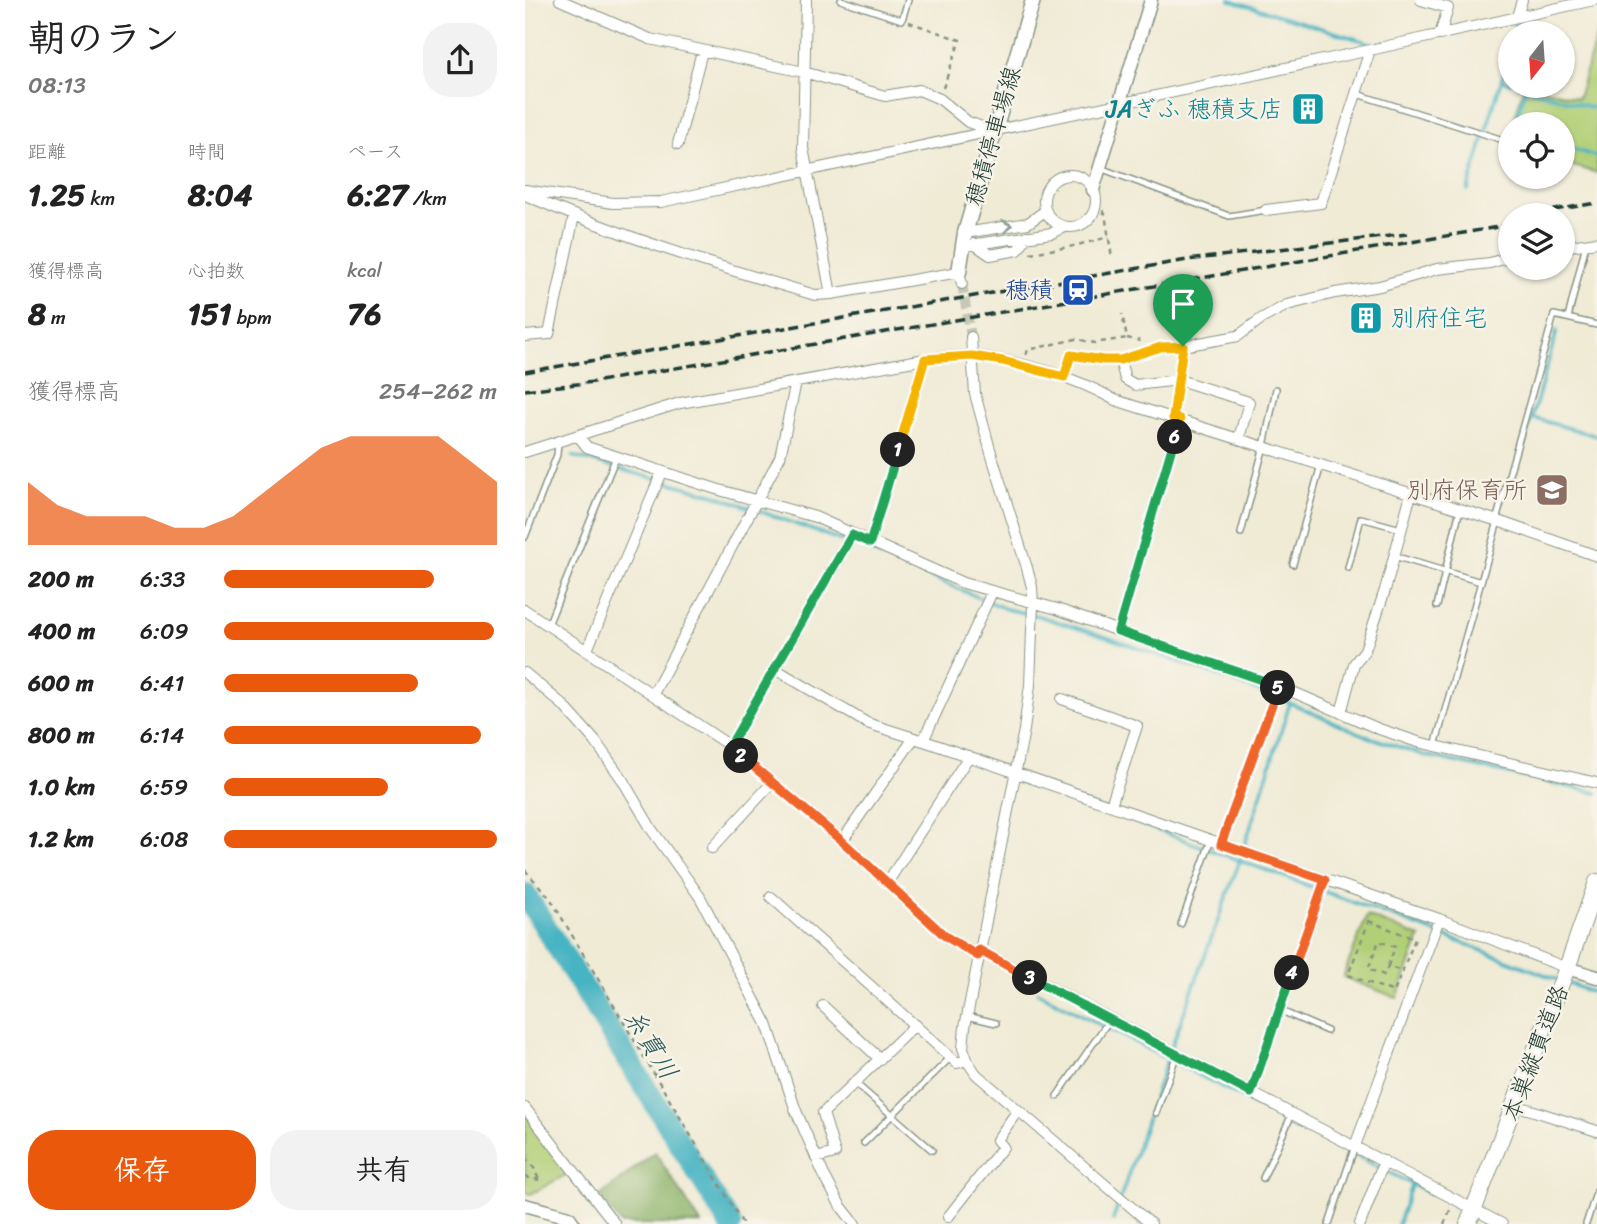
<!DOCTYPE html>
<html lang="ja">
<head>
<meta charset="utf-8">
<style>
  body { margin:0; font-family:Sriracha,"Klee One",sans-serif; background:#f2f2f2; color:#222; height:100vh; display:flex; flex-direction:column; font-size:26px; white-space:nowrap }
  * { box-sizing:border-box; margin:0 }
  p { font-size:23px; color:#767676 }
  .icon { flex:none; width:38px; height:38px; fill:none; stroke:currentColor; stroke-width:2; stroke-linecap:round; stroke-linejoin:round }
  .map { position:relative; flex:1; overflow:hidden }
  .side { display:flex; flex-direction:column; background:#fff; width:525px }
  .side>* { flex:none }
  .needle { width:46px; rotate:197deg }
  .controls { position:absolute; left:973px; top:21px; display:grid; gap:14px }
  .controls a { display:grid; place-items:center; width:77px; height:77px; border-radius:50%; background:#fff; box-shadow:0 2px 5px #0004; font-size:35px }
  .pin { position:absolute; display:grid; place-items:center; width:60px; height:60px; color:#fff; margin:-72px -30px; border-radius:50% 50% 50% 0; rotate:-45deg; box-shadow:0 0 7px #0007 }
  .pin .icon { rotate:45deg }
  .km { position:absolute; width:35px; height:35px; margin:-18px; border-radius:50%; background:#222; color:#fff; font-size:19px; line-height:35px; text-align:center }
  .round { display:grid; place-items:center; flex:none; width:74px; height:74px; border-radius:28px; background:#f2f2f2 }
  .head { display:flex; align-items:center; justify-content:space-between; height:119px; padding:0 28px }
  h1 { font-size:38px; font-weight:800; line-height:52px }
  .stats { display:grid; grid-template-columns:repeat(3,1fr); gap:10px; height:119px; padding:7px 28px }
  .stats div { display:grid; align-content:center }
  .stats b { font-size:30px; font-weight:800 }
  .stats small { font-size:19px; font-weight:400 }
  .stats p { font-size:19px }
  .chart { height:196px; padding:14px 28px }
  .chart p { display:flex; justify-content:space-between }
  .chart svg { width:100%; height:126px; margin-top:7px; fill:#ea580c; opacity:.7 }
  .button { display:flex; gap:14px; margin-top:auto; padding:14px 28px }
  .button a { flex:1; height:80px; border-radius:28px; background:#ea580c; color:#fff; font-size:28px; font-weight:800; line-height:80px; text-align:center }
  .button a+a { background:#f2f2f2; color:#222 }
  ul { padding:0 28px; list-style:none; font-size:23px }
  li { display:grid; grid-template-columns:112px 84px 1fr; align-items:center; height:52px }
  li i { height:18px; border-radius:9px; background:#ea580c }
  main { display:flex; flex:1; min-height:0 }
  .map>svg:first-child { display:block }
</style>
</head>
<body>
<main>
<section class="side">
<div class="head"><div><h1>朝のラン</h1><p>08:13</p></div><a class="round"><svg class="icon" aria-label="share" viewBox="0 0 24 24"><path d="M12 15V3M7 8l5-5 5 5M5 13v7h14v-7"/></svg></a></div>
<div class="stats">
<div><p>距離</p><b>1.25<small> km</small></b></div>
<div><p>時間</p><b>8:04</b></div>
<div><p>ペース</p><b>6:27<small> /km</small></b></div>
</div>
<div class="stats">
<div><p>獲得標高</p><b>8<small> m</small></b></div>
<div><p>心拍数</p><b>151<small> bpm</small></b></div>
<div><p>kcal</p><b>76</b></div>
</div>
<div class="chart"><p><span>獲得標高</span>254–262 m</p>
<svg viewBox="0 0 160 44" preserveAspectRatio="none"><path d="M0 44V22L10 30L20 34L30 34L40 34L50 38L60 38L70 34L80 26L90 18L100 10L110 6L120 6L130 6L140 6L150 14L160 22V44z"/></svg>
</div>
<ul>
<li><b>200 m</b>6:33<i style="width:77%"></i></li>
<li><b>400 m</b>6:09<i style="width:99%"></i></li>
<li><b>600 m</b>6:41<i style="width:71%"></i></li>
<li><b>800 m</b>6:14<i style="width:94%"></i></li>
<li><b>1.0 km</b>6:59<i style="width:60%"></i></li>
<li><b>1.2 km</b>6:08<i style="width:100%"></i></li>
</ul>
<div class="button"><a>保存</a><a>共有</a></div>
</section>
<div class="map">
<svg width="1072" height="1224" viewBox="0 0 1072 1224">
  <rect width="100%" height="100%" fill="#f7f3e8"/>
  <filter id="ink" filterUnits="userSpaceOnUse"><feTurbulence type="fractalNoise" baseFrequency=".0143" numOctaves="2"/><feDisplacementMap in="SourceGraphic" scale="14" xChannelSelector="R" yChannelSelector="G"/><feConvolveMatrix kernelMatrix="1 2 1 2 8 2 1 2 1" color-interpolation-filters="sRGB"/></filter>
  <filter id="wash" filterUnits="userSpaceOnUse"><feTurbulence type="fractalNoise" baseFrequency=".00686" numOctaves="4" result="noise"/><feDisplacementMap in="SourceGraphic" scale="28" xChannelSelector="R" yChannelSelector="G"/><feGaussianBlur stdDeviation="1.57" result="paint"/><feColorMatrix in="noise" values="0 0 0 0 0 0 0 0 0 0 0 0 0 0 0 0 0 1.4 0 .05"/><feComposite in="paint" operator="in"/></filter>
  <g filter="url(#wash)">
    <rect width="100%" height="100%" fill="#f0ebd5"/>
    <!-- green -->
    <path fill="#b1cf76" stroke="#688655" stroke-width="2" d="M1072 35V173L1038 163V124H988L999 86H1009L1053 98Z
      M842 916 895 937 872 998 818 977Z
      M0 1113 46 1172 6 1194 0 1192Z"/>
    <!-- forest -->
    <path fill="#8cb267" stroke="#56784e" stroke-width="2" d="M130 1152 176 1224H96L75 1196Z"/>
    <g fill="none" stroke-linecap="round" stroke-linejoin="round">
      <!-- stream -->
      <path stroke="#47b4c3" stroke-width="3.5" d="M705 0 848 44
        M989 33 990 23
        M977 80 985 83
        M993 86 1072 109
        M1008 112 1010 124
        M990 124 1001 88
        M1038 145 1072 157
        M943 190 985 52
        M1008 418 1072 436
        M998 448 1032 331
        M47 456 190 495 337 548 481 609 514 616 584 638 689 674 765 703 841 736 898 755 1072 793
        M561 804 909 932 1031 979
        M1042 983 1072 994
        M512 992 906 1194
        M588 1220 645 1051 715 860 765 703
        M873 1224 887 1183"/>
      <!-- river -->
      <path stroke="#47b4c3" stroke-width="23" d="M0 894 205 1224"/>
    </g>
  </g>
  <g filter="url(#ink)">
    <g fill="none" stroke-linecap="round" stroke-linejoin="round">
      <!-- minor-tunnel -->
      <path stroke="#c6c8b5" stroke-width="10" stroke-dasharray="10 5" stroke-linecap="butt" d="M437 284 446 337"/>
      <defs>
        <path id="service" d="M316 0 377 20 383 0
          M832 94 975 139
          M575 168 704 216 741 210
          M1043 318 1061 244
          M971 521 1029 315 1072 325
          M716 533 739 446 751 389
          M0 537 32 455 33 443
          M869 556 956 582
          M768 564 796 465
          M823 568 836 518 876 529
          M912 606 935 509
          M23 625 91 457
          M910 746 973 521
          M696 844 754 686
          M656 924 686 840
          M754 1010 802 1031
          M442 1016 471 1023
          M330 1083 407 1150
          M532 1096 585 1019
          M631 1113 652 1054
          M339 1143 426 1057
          M738 1178 767 1114
          M804 1224 830 1146
          M1061 1224 1072 1190"/>
        <path id="minor" d="M35 0 125 39 279 72 360 96 394 90 415 99 443 122 468 131
          M281 0 278 148 306 294 434 272 437 284
          M896 0 923 8 915 35
          M992 17 997 0
          M153 144 177 51
          M519 201a26 26 0 1 1 52 0a26 26 0 1 1-52 0Z
          M0 190 88 203 136 202 845 50 1069 0
          M0 195C94 236 191 266 290 295L306 294
          M741 210 796 203 845 50
          M440 233 503 223 520 211
          M449 244 465 255 493 250 502 236
          M438 246 527 233 540 227
          M1038 247 1072 242
          M0 336 24 334 49 216
          M446 337 450 394 466 453 502 568 507 587 508 604 505 685 499 730 440 1027 438 1048 443 1062 451 1074 626 1224
          M595 360 600 379 610 385 654 380 724 402 714 438
          M539 377 546 355 578 360H595L636 347 658 346 713 336 736 319 762 305 810 293 855 286 912 269 965 263 985 257
          M648 417 658 346
          M54 437 62 447 191 489 290 517 438 583 532 609 593 631 655 419
          M0 452 155 403 400 359
          M345 543 400 359C416 358 434 355 449 356 496 361 550 377 590 400L973 521 1072 556
          M0 610 205 746 317 841 420 936 453 956
          M593 631 754 686 854 729 893 742 1072 783
          M62 650 137 472
          M250 669 342 723 405 743 914 919 1042 968
          M0 673 38 705 70 741 97 779 127 830 175 897 242 1024 271 1111 298 1173 315 1205 330 1224
          M128 694 255 457 271 382
          M537 699 612 726 586 805
          M816 713 829 664 840 650 860 590 886 494
          M398 741 467 592
          M205 746 327 535
          M317 841 389 738
          M187 848 247 783
          M362 883 444 756
          M246 897 432 1063 442 1060
          M454 950 977 1224
          M298 1006 355 1059
          M726 1092 800 880
          M990 1105 1072 1131
          M0 1108 90 1224
          M830 1146 914 919
          M291 1158 310 1153 298 1113 390 1025
          M423 1217 478 1147 472 1140 493 1110
          M835 1224 859 1161"/>
        <path id="tertiary" d="M568 190 626 0
          M1042 968 1072 977
          M0 1205 44 1217 49 1224"/>
        <path id="secondary" d="M434 272 440 233 508 0"/>
        <path id="primary" d="M943 1224 1042 968 1072 882"/>
      </defs>
      <!-- service casing -->
      <use href="#service" stroke="#889484" stroke-width="8"/>
      <!-- minor casing -->
      <use href="#minor" stroke="#889484" stroke-width="12"/>
      <!-- tertiary casing -->
      <use href="#tertiary" stroke="#889484" stroke-width="15"/>
      <!-- secondary casing -->
      <use href="#secondary" stroke="#889484" stroke-width="17"/>
      <!-- primary casing -->
      <use href="#primary" stroke="#889484" stroke-width="18"/>
      <!-- path -->
      <path stroke="#889484" stroke-width="2.5" stroke-dasharray="5 5" stroke-linecap="butt" d="M384 22 435 40 418 88
        M572 202 580 214 587 258
        M505 253 544 247 584 237
        M602 338 615 341
        M501 355 503 350 551 339 570 343 602 338 597 314
        M0 870 25 898 218 1224
        M844 921 890 939 869 992 823 975Z
        M863 966 870 947 854 941 843 969 859 975 863 966 879 972
        M0 1158 9 1168 14 1180
        M0 1177 14 1180
        M919 1224 926 1208"/>
      <!-- service -->
      <use href="#service" stroke="#fff" stroke-width="5"/>
      <!-- minor -->
      <use href="#minor" stroke="#fff" stroke-width="10"/>
      <!-- tertiary -->
      <use href="#tertiary" stroke="#fff" stroke-width="12"/>
      <!-- secondary -->
      <use href="#secondary" stroke="#fff" stroke-width="14"/>
      <!-- primary -->
      <use href="#primary" stroke="#fff" stroke-width="16"/>
      <!-- rail -->
      <path stroke="#1f3d34" stroke-width="3.5" stroke-dasharray="10 5" stroke-linecap="butt" d="M999 215 1072 203
        M0 372 662 260 882 234
        M0 390 69 382 985 225"/>
    </g>
    <!-- one-way arrows -->
    <defs><path id="oneway-chevron" d="M-2-3.5L2.5 0L-2 3.5" fill="none" stroke-width="1.6" stroke-linecap="round" stroke-linejoin="round" transform="scale(1.75)"/></defs>
    <use stroke="#8f9e9a" href="#oneway-chevron" transform="translate(482 226) rotate(-9)"/>
  </g>
  <g fill="none" stroke-linecap="round" stroke-linejoin="round" filter="url(#ink)">
    <defs>
      <path id="split-1" d="M373 450 400 359 447 356 478 361 539 377 546 355 578 360H595L636 347 658 346"/>
      <path id="split-2" d="M216 756 205 746 327 535 345 543 373 450"/>
      <path id="split-3" d="M216 756 317 841 420 936 453 956 454 950 505 978"/>
      <path id="split-4" d="M505 978 726 1093 767 973"/>
      <path id="split-5" d="M753 688 696 844 800 880 767 973"/>
      <path id="split-6" d="M650 437 593 631 754 686 753 688"/>
      <path id="split-7" d="M650 437 655 419 648 418 658 346"/>
    </defs>
    <!-- split-1 casing -->
    <use href="#split-1" stroke="#fff" stroke-width="14"/>
    <!-- split-2 casing -->
    <use href="#split-2" stroke="#fff" stroke-width="14"/>
    <!-- split-3 casing -->
    <use href="#split-3" stroke="#fff" stroke-width="14"/>
    <!-- split-4 casing -->
    <use href="#split-4" stroke="#fff" stroke-width="14"/>
    <!-- split-5 casing -->
    <use href="#split-5" stroke="#fff" stroke-width="14"/>
    <!-- split-6 casing -->
    <use href="#split-6" stroke="#fff" stroke-width="14"/>
    <!-- split-7 casing -->
    <use href="#split-7" stroke="#fff" stroke-width="14"/>
    <!-- split-1 -->
    <use href="#split-1" stroke="#f5b400" stroke-width="9"/>
    <!-- split-2 -->
    <use href="#split-2" stroke="#22a559" stroke-width="9"/>
    <!-- split-3 -->
    <use href="#split-3" stroke="#f0652b" stroke-width="9"/>
    <!-- split-4 -->
    <use href="#split-4" stroke="#22a559" stroke-width="9"/>
    <!-- split-5 -->
    <use href="#split-5" stroke="#f0652b" stroke-width="9"/>
    <!-- split-6 -->
    <use href="#split-6" stroke="#22a559" stroke-width="9"/>
    <!-- split-7 -->
    <use href="#split-7" stroke="#f5b400" stroke-width="9"/>
  </g>
  <!-- icons -->
  <defs>
    <symbol id="building-square" viewBox="-11 -11 22 22"><rect x="-9" y="-9" width="18" height="18" rx="4" fill="#0f9aa8" stroke="#f7f3e8"/><path d="M-4-6H4V6H1V3H-1V6H-4ZM-2.5-4.3h1.7v1.8h-1.7ZM.8-4.3h1.7v1.8H.8ZM-2.5-1h1.7V.8h-1.7ZM.8-1h1.7V.8H.8Z" fill="#fff"/></symbol>
    <symbol id="station-square" viewBox="-11 -11 22 22"><rect x="-9" y="-9" width="18" height="18" rx="4" fill="#1a4fb4" stroke="#f7f3e8"/><path d="M-3-6H3Q5-6 5-4V2Q5 4 3 4L4.5 6H3L1.5 4h-3L-3 6H-4.5L-3 4Q-5 4-5 2V-4Q-5-6-3-6ZM-3.5-4v3h7v-3ZM-3.5 1v1.5H-2V1ZM2 1v1.5H3.5V1Z" fill="#fff"/></symbol>
    <symbol id="school-square" viewBox="-11 -11 22 22"><rect x="-9" y="-9" width="18" height="18" rx="4" fill="#8d6e63" stroke="#f7f3e8"/><path d="M0-5L7-2L0 1L-7-2ZM-4 1L0 2.5L4 1V4Q0 6-4 4Z" fill="#fff"/></symbol>
  </defs>
  <g fill-rule="evenodd">
    <use href="#building-square" x="764" y="90" width="38" height="38"/>
    <use href="#station-square" x="534" y="271" width="38" height="38"/>
    <use href="#building-square" x="822" y="299" width="38" height="38"/>
    <use href="#school-square" x="1008" y="471" width="38" height="38"/>
  </g>
  <g text-anchor="middle" stroke-width="5" stroke-linejoin="round" paint-order="stroke">
    <!-- culture labels -->
    <g font-size="24" fill="#0d838f" stroke="#f7f3e8" text-anchor="end">
      <text x="758" y="117">JAぎふ 穂積支店</text>
      <text x="866" y="326" text-anchor="start">別府住宅</text>
    </g>
    <!-- street labels -->
    <g font-size="24" fill="#1f3d34" stroke="#f7f3e8">
      <text transform="translate(468 136) rotate(-74)" y="8">穂積停車場線</text>
      <text transform="translate(1010 1053) rotate(-69)" y="8">本巣縦貫道路</text>
    </g>
    <!-- transit labels -->
    <g font-size="24" fill="#164399" stroke="#f7f3e8" text-anchor="end">
      <text x="528" y="298">穂積</text>
    </g>
    <!-- education labels -->
    <g font-size="24" fill="#785e54" stroke="#f7f3e8" text-anchor="end">
      <text x="1002" y="498">別府保育所</text>
    </g>
    <!-- water labels -->
    <g font-size="26" font-style="italic" fill="#295b58" stroke="#f7f3e8">
      <text transform="translate(126 1044) rotate(58)" y="9">糸貫川</text>
    </g>
  </g>
</svg>
<div class="controls">
<a><svg class="needle" viewBox="-14 -14 28 28"><path d="M0-13l5 13h-10z" fill="#e53935"/><path d="M0 13l5-13h-10z" fill="#767676"/></svg></a>
<a><svg class="icon" aria-label="locate" viewBox="0 0 24 24"><circle cx="12" cy="12" r="6"/><path d="M12 2v4M12 18v4M2 12h4M18 12h4"/></svg></a>
<a><svg class="icon" aria-label="layers" viewBox="0 0 24 24"><path d="M12 4l9 5-9 5-9-5zM3 14l9 5 9-5"/></svg></a>
</div>
<div class="pin" style="left:658px;top:346px;background:#1e9e55"><svg class="icon" aria-label="arrive" viewBox="0 0 24 24"><path d="M6 21V4h12l-3 4 3 4H6"/></svg></div>
<b class="km" style="left:373px;top:450px">1</b>
<b class="km" style="left:216px;top:756px">2</b>
<b class="km" style="left:505px;top:978px">3</b>
<b class="km" style="left:767px;top:973px">4</b>
<b class="km" style="left:753px;top:688px">5</b>
<b class="km" style="left:650px;top:437px">6</b>
</div>
</main>
</body>
</html>
